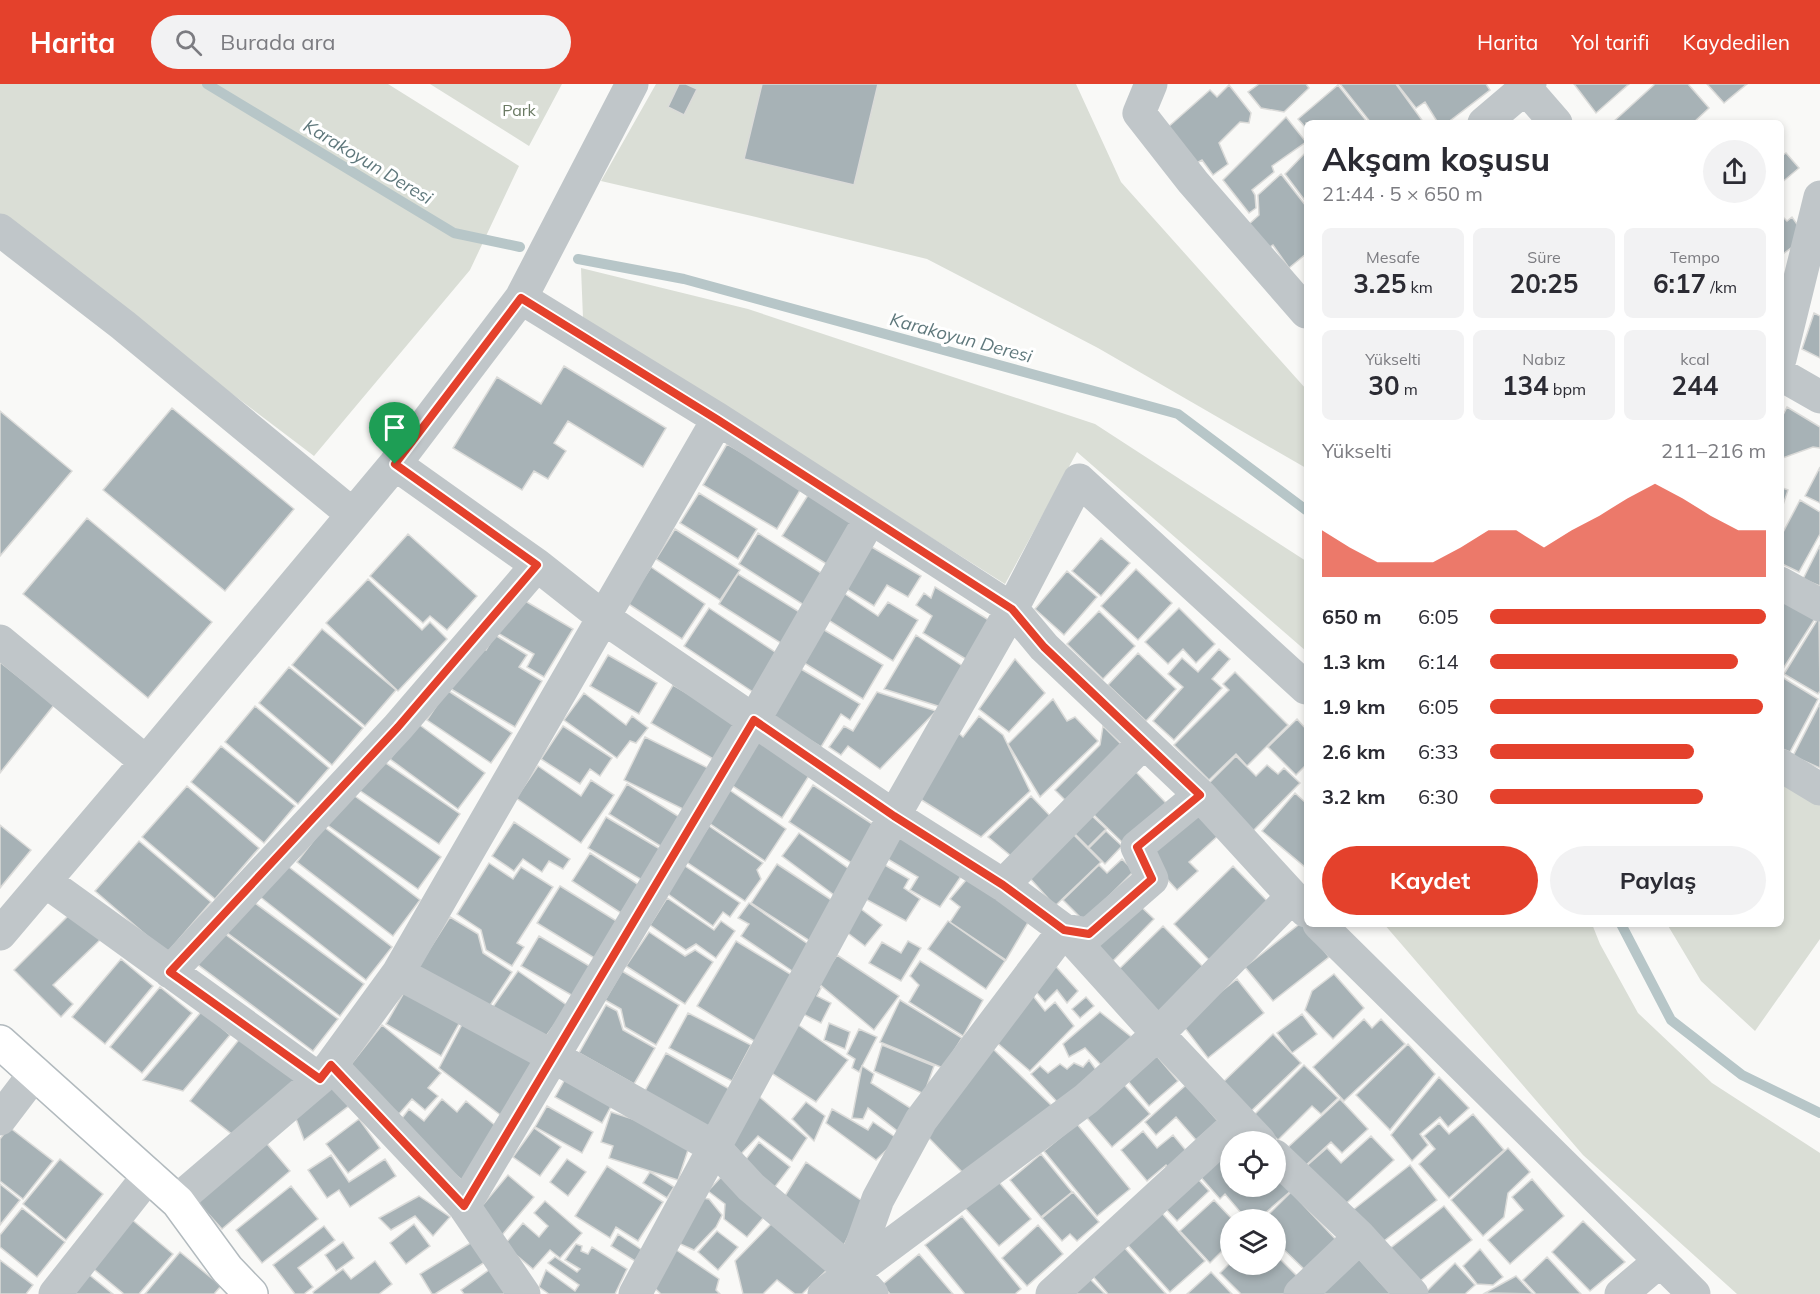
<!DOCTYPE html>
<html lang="tr">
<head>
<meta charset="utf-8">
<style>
  body { margin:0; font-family:Mulish,sans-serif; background:#f2f2f3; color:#2b2b33; height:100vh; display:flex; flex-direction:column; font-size:22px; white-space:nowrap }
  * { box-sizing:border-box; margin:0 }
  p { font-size:20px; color:#7c7c81 }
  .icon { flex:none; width:33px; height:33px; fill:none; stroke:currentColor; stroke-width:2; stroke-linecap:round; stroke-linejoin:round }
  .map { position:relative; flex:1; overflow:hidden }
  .side { position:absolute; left:1304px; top:36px; width:480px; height:807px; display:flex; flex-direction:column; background:#fff; border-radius:9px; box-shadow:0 3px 9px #0003 }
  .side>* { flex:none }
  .controls { position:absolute; left:1220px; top:1047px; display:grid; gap:12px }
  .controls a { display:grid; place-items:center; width:66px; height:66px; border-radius:50%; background:#fff; box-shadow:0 3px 9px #0003; font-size:30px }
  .pin { position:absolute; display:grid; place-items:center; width:51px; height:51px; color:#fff; margin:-62px -26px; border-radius:50% 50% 50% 0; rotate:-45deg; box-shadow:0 0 6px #0007 }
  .pin .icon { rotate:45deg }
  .round { display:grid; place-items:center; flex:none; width:63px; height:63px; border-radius:32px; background:#f2f2f3 }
  .overview { display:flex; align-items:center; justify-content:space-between; height:102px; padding:0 18px }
  h1 { font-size:33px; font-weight:700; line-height:45px }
  .figures { display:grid; grid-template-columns:repeat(3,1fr); gap:9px; height:102px; padding:6px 18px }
  .figures div { display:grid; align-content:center; border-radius:9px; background:#f2f2f3; text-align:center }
  .figures b { font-size:26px; font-weight:700 }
  .figures small { font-size:16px; font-weight:400 }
  .figures p { font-size:16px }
  .chart { height:168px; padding:12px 18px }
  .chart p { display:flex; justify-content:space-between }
  .chart svg { width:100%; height:108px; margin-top:6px; fill:#e4412c; opacity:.7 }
  .button { display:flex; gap:12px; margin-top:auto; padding:12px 18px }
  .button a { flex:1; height:69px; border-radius:36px; background:#e4412c; color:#fff; font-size:24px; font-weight:700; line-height:69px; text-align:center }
  .button a+a { background:#f2f2f3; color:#2b2b33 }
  ul { padding:0 18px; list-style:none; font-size:20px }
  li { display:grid; grid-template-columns:96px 72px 1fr; align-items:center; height:45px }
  li i { height:15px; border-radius:8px; background:#e4412c }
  header { display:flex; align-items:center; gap:36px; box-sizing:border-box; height:84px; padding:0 30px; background:#e4412c; color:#fff }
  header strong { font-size:28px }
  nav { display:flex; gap:33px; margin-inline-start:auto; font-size:21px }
  .search { width:420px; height:54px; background:#f2f2f3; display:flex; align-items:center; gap:15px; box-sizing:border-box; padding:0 21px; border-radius:33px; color:#7c7c81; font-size:22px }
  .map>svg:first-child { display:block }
</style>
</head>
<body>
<header>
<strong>Harita</strong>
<div class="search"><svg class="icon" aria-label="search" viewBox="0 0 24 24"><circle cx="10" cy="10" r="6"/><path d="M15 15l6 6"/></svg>Burada ara</div>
<nav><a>Harita</a><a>Yol tarifi</a><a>Kaydedilen</a></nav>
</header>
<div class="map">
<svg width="1820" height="1210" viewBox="0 0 1820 1210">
  <rect width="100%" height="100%" fill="#f9f9f7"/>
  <!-- green -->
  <path fill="#daded6" d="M0 0H388L519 82 470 186 314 372 0 134Z
    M430 0H562L529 62Z
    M656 0H1076L1121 98 1306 305V384L1098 264 927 175 756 133 601 97Z
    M581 184 748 225 1095 340 1306 477V567L1077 368 1005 500 583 234Z
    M1781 691 1820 713V855L1755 947 1701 897 1667 840H1780Z
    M1384 840H1592L1600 860 1638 929 1712 999 1820 1069V1210H1737L1583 1071Z"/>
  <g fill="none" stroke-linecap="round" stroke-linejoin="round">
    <!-- stream -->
    <path stroke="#b7c6c8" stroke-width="10" d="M207 0 454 149 520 163
      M578 175 684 195 1178 330 1306 426
      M1621 840 1671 936 1742 991 1820 1029"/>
  </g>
  <!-- building -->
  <path fill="#a7b2b6" stroke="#dbdbd9" stroke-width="1.5" d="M679 0H686L697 5 684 31 668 23Z
    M762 0H878L854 101 744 75Z
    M1259 0H1306L1309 4 1284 28 1261 24 1248 8Z
    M1340 0H1396L1424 39H1371Z
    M1397 0H1486L1490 6 1447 39H1438L1425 18 1416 24Z
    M1574 0H1629L1596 29Z
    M1655 0H1688L1709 24 1693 39H1612Z
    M1707 0H1747L1724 19Z
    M1229 1 1251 29 1249 39 1240 38 1219 59 1228 80 1213 91 1202 76 1195 80 1167 44 1210 6 1217 13Z
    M1338 1 1368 39H1306V44L1298 35Z
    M1286 33 1306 58 1272 82 1274 88 1252 106 1255 111 1256 124 1249 129 1223 96Z
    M1306 68V118L1285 90Z
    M1786 69 1799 84 1780 100V73Z
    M1281 90 1306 122V170L1289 184 1273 161 1267 165 1248 141 1259 131 1258 111Z
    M1780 130 1787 137 1792 133 1806 153 1780 172Z
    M1814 229 1820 232V274L1802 265Z
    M564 282 666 344 643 383 568 337 554 359 566 367 548 395 534 387 522 406 453 364 497 293 541 320Z
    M1787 323 1820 343V364L1813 363 1780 375V337Z
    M172 324 294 425 225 507 103 406Z
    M0 327 72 387 0 472Z
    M727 360 802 403 777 445 703 401Z
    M1820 383V419L1805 412Z
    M1780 403 1788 406 1780 430Z
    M810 408 856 437 828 481 782 452Z
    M699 409 757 445 738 475 680 439Z
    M1800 416 1820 428V450L1799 488 1780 479V454Z
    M87 434 212 538 148 614 23 510Z
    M675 445 740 486 720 516 656 475Z
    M758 449 826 492 807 523 739 480Z
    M408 450 477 512 447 546 430 532 423 539 370 492Z
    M1101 454 1130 479 1101 512 1072 487Z
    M1820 461V502L1803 495Z
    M870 462 921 492 908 513 887 501 874 522 845 504Z
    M651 483 705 520 682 555 627 519Z
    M1136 485 1172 519 1138 556 1101 522Z
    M1067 487 1097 513 1064 551 1035 525Z
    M738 490 806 532 787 563 719 520Z
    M368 495 422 546 430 538 447 555 398 607 326 539Z
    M935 503 992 538 969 577 923 549 932 532 916 521 924 509 931 514Z
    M842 508 878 532 888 518 918 536 893 577 825 534Z
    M515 511 573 545 544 593 527 583 534 570 494 547Z
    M1785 511 1818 530 1781 588 1780 519Z
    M709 524 781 572 756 610 684 562Z
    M1179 524 1215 560 1196 579 1183 565 1168 580 1145 558Z
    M1099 527 1135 562 1103 595 1067 560Z
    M1819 533 1820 607 1818 610 1784 590Z
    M821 544 883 581 863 615 801 577Z
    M322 545 396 606 365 642 292 581Z
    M495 551 527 571 519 583 542 597 515 643 446 602 472 558 486 566Z
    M916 551 967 585 941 623 884 605Z
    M1219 565 1230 575 1212 595 1222 604 1174 656 1153 637 1183 603 1168 590 1182 574 1198 588Z
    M1138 569 1176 605 1146 637 1108 601Z
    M608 571 657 599 639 630 590 602Z
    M1015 575 1045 609 1009 648 979 625Z
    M0 578 54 621 0 689Z
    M796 582 860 620 850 636 841 630 821 663 767 630Z
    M289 583 363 644 332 681 259 619Z
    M1235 588 1288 641 1247 682 1236 670 1209 696 1174 661 1229 606 1223 600Z
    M1782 593 1818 615 1790 668 1780 664Z
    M673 601 737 638 715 676 651 639Z
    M447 606 512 649 491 679 427 636Z
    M877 608 936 627 880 685 848 662 841 671 829 663 844 642 853 647Z
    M584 609 626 641 632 632 648 644 636 659 630 657 617 674 564 636Z
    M1053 615 1067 637 1075 633 1098 657 1040 713 1008 660Z
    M1820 619V684L1793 672Z
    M255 622 329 684 298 720 225 658Z
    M979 632 1003 651 1030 707 981 753 912 710 956 647 963 653Z
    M1297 635 1306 645V681L1296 691 1268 663Z
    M417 639 485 689 458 725 390 675Z
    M563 642 612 674 600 692 590 685 580 700 541 675Z
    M1103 642 1128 667 1067 718 1055 706 1100 661Z
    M645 653 710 685 689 728 624 696Z
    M758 653 812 687 782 734 728 699Z
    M221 662 295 722 264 759 191 698Z
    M1236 672 1256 692 1267 681 1278 690 1284 684 1300 699 1253 747 1207 701Z
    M377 673 460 730 439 760 356 704Z
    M538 682 581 712 591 696 614 711 581 759 516 714Z
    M1135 687 1166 719 1124 760 1093 730Z
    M627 700 681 734 662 763 609 730Z
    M813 701 880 745 856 782 789 738Z
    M187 702 259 764 215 815 142 753Z
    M728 705 786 745 765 777 706 737Z
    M349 708 441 773 418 805 326 740Z
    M1295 709 1306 719V781L1305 783 1262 747Z
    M1031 712 1055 737 1016 776 988 753Z
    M1198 728 1219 751 1189 778 1198 787 1177 806 1147 773Z
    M1090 730 1106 745 1088 763 1073 748Z
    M606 733 660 765 642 796 588 764Z
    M514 738 570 775 563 785 549 777 542 788 523 775 514 787 492 772Z
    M0 741 31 766 0 804Z
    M709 742 763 779 757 786 761 795 745 817 685 777Z
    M324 743 420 816 393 852 297 778Z
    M1070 747 1101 778 1055 822 1028 792Z
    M1106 747 1122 762 1105 780 1089 764Z
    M799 749 856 790 838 814 782 772Z
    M900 749 964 788 940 823 910 806 918 793 886 774Z
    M139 757 211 818 167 869 95 807Z
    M590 769 639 801 621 829 572 797Z
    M1122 775 1134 787 1084 837 1063 816 1099 781 1107 789Z
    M878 777 909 795 904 804 920 815 906 837 858 811Z
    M489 779 513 795 521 783 553 803 517 859 524 863 512 882 486 866 481 846 457 830Z
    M285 780 392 863 366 896 259 812Z
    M682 780 740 819 730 833 723 828 713 842 668 810Z
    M777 780 839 821 813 859 751 819Z
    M1233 782 1271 821 1212 879 1174 840Z
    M967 795 1033 830 1006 876 950 838 960 823 950 815Z
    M560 802 618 838 596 875 537 839Z
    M247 813 364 900 340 932 222 845Z
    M667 814 714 846 721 837 735 847 716 874 696 860 686 866 650 841Z
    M1136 818 1154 835 1107 883 1089 866Z
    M749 819 818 867 801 893 741 852 749 840 738 834Z
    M857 822 882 841 865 862 841 844Z
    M73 827 101 855 53 901 73 920 61 933 14 886Z
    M450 833 478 850 483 869 512 888 487 926 418 883Z
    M948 837 1005 877 986 905 928 865Z
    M1302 838 1329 873 1273 917 1245 883Z
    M1163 842 1207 887 1156 938 1111 893Z
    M221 847 338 935 313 967 197 880Z
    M649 848 685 872 695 866 713 878 685 920 626 882Z
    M539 852 591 883 573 912 521 882Z
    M736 857 800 896 759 960 697 922Z
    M908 857 921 864 901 897 869 879 882 858 901 869Z
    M837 871 899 912 874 946 818 899Z
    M121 875 153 902 105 960 72 933Z
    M920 877 983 916 963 952 909 918 919 901 910 892Z
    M1051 877 1078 907 1067 919 1057 906 1045 918 1031 902Z
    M518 887 568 922 544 955 490 927Z
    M622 887 679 921 656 961 625 943 621 925 605 916Z
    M1334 890 1364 924 1333 955 1305 926 1312 907Z
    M1237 895 1264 929 1208 974 1181 939Z
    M810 899 821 904 817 912 831 919 821 939 797 927Z
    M409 900 464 931 441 972 386 940Z
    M160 903 192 929 142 989 110 963Z
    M1029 907 1045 927 1055 918 1074 942 1030 987 995 957Z
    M1086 913 1094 922 1080 934 1072 925Z
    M900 916 962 954 943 984 880 958Z
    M606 921 617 927 623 946 655 964 634 1000 579 969Z
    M202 927 230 951 183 1007 143 996Z
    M1100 928 1134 955 1101 981 1085 964 1069 973 1063 960Z
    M688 929 751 961 732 997 669 964Z
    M1302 930 1317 950 1292 969 1277 949Z
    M466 933 539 980 503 1033 439 984Z
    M1364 935 1372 944 1381 935 1405 960 1344 1017 1313 983Z
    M829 939 850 948 845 965 824 956Z
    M797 940 848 976 816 1018 765 985Z
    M382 941 441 989 428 1004 438 1012 425 1026 412 1015 399 1030 348 984Z
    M859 945 877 953 859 988 852 984 855 975 847 970Z
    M1273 950 1301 979 1246 1032 1218 1003Z
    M241 953 300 1000 233 1051 190 1017Z
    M1408 960 1435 990 1390 1046 1356 1011Z
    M882 961 934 982 924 1010 874 987Z
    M990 962 1052 1022 965 1091 925 1050Z
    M1151 965 1178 997 1149 1022 1122 990Z
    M666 969 733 1007 707 1051 641 1014Z
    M1089 976 1099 990 1061 1022 1031 990 1040 982 1048 989 1060 980 1067 985 1074 979 1083 983Z
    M1304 981 1338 1014 1321 1030 1312 1022 1278 1056 1253 1032Z
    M862 982 874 990 871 999 912 1025 900 1049 868 1024 863 1035 852 1034Z
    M568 990 615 1015 602 1039 555 1013Z
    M1439 993 1469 1024 1448 1043 1440 1033 1420 1050 1428 1061 1412 1077 1391 1051Z
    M330 995 350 1021 304 1056 292 1024Z
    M1119 995 1150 1030 1112 1063 1082 1028Z
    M1186 1001 1218 1037 1196 1056 1176 1033 1156 1051 1145 1038Z
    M755 1009 807 1054 792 1077 758 1052 741 1070 728 1055Z
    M442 1015 457 1028 466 1017 503 1048 462 1096 396 1042 409 1025 424 1037Z
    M1340 1015 1368 1045 1342 1069 1331 1058 1302 1085 1285 1066Z
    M806 1018 825 1032 814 1057 792 1035Z
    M547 1022 593 1048 582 1069 535 1043Z
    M832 1025 868 1046 873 1038 898 1055 876 1076 826 1039Z
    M611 1028 692 1054 678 1096 609 1074 613 1062 601 1058Z
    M1473 1030 1504 1066 1449 1114 1419 1080 1435 1065 1424 1052 1439 1039 1449 1050Z
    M359 1035 380 1064 348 1089 326 1060Z
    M1077 1040 1130 1105 1097 1132 1044 1067Z
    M9 1043 53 1077 23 1115 0 1097V1055Z
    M534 1044 561 1063 540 1092 513 1073Z
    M1143 1047 1157 1064 1173 1051 1188 1069 1169 1085 1166 1081 1147 1097 1121 1066Z
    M1371 1052 1394 1076 1340 1125 1303 1085 1327 1064 1341 1079Z
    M262 1054 290 1087 222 1145 193 1113Z
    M759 1058 790 1083 774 1104 743 1079Z
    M1230 1062V1102H1275V1087L1292 1106 1257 1136H1247L1225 1110 1220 1115 1198 1090Z
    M1508 1064 1530 1088 1508 1109 1504 1133 1483 1152 1451 1116Z
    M1041 1070 1072 1108 1041 1133 1010 1096Z
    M331 1071 349 1098 385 1075 396 1092 350 1123 339 1106 327 1114 308 1086Z
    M60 1075 103 1110 66 1156 23 1120Z
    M567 1075 586 1088 568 1112 550 1098Z
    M806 1078 865 1119 840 1169 783 1115Z
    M1410 1081 1437 1116 1380 1160 1353 1126Z
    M607 1082 663 1118 638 1157 616 1143 610 1154 575 1132Z
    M650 1088 674 1103 667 1114 643 1099Z
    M724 1090 769 1127 747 1153 724 1135 725 1120 708 1107Z
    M508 1091 534 1113 502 1151 476 1129Z
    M1196 1093 1209 1107 1177 1137 1164 1123Z
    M1532 1095 1564 1132 1510 1180 1488 1156 1523 1126 1512 1113Z
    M997 1096 1031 1135 999 1162 965 1124Z
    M0 1100 20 1116 0 1141Z
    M291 1102 318 1135 262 1179 236 1146Z
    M1073 1108 1099 1138 1077 1157 1070 1150 1062 1157 1042 1134Z
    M1291 1108 1340 1160 1309 1190 1275 1157V1136H1263Z
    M419 1112 450 1133 433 1152 415 1132 391 1146 379 1134Z
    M701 1114 709 1115 722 1131 716 1143 694 1166 669 1155Z
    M1214 1116 1233 1136H1230V1174L1223 1166 1210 1179 1180 1147Z
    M545 1117 582 1149 560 1174 550 1166 533 1185 504 1161 523 1139 539 1153 548 1142 534 1129Z
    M1444 1122 1472 1156 1415 1201 1388 1166Z
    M22 1124 65 1158 37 1193 0 1163V1151Z
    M1160 1127 1205 1177 1170 1208 1125 1158Z
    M962 1132 1021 1205 1015 1210H965L925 1161Z
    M130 1134 173 1170 139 1210H124L90 1182Z
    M1583 1137 1625 1178 1590 1207 1552 1168Z
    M773 1138 829 1184 802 1210H795L777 1196 763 1210H743L735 1177Z
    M414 1140 430 1162 406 1180 390 1159Z
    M1038 1141 1063 1170 1027 1202 1002 1174Z
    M324 1142 335 1156 298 1184 313 1203 304 1210H295L273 1181Z
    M717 1147 738 1163 718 1186 698 1168Z
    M618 1150 642 1166 635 1177 611 1162Z
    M343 1158 354 1174 336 1187 325 1171Z
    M472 1158 485 1178 435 1210H432L420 1190Z
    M576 1160 582 1162 581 1167 588 1170 592 1163 627 1185 615 1210H549L539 1203 546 1186 575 1207 579 1201 548 1179 555 1173 577 1188 580 1185 565 1176Z
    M1122 1161 1166 1210H1108L1090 1189Z
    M672 1163 719 1195 716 1206 720 1210H661L647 1197Z
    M1480 1165 1503 1193 1493 1201 1477 1200 1463 1182Z
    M180 1168 221 1202 214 1210H145Z
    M919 1170 953 1210H890L882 1201Z
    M1275 1170 1303 1198 1290 1210H1241L1220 1189 1230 1179V1180H1275Z
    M1547 1173 1581 1210H1536L1523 1196Z
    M1358 1174 1391 1210H1319Z
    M0 1176 33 1201 26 1210H0Z
    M375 1177 392 1200 379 1210H314L313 1208 343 1185 351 1195Z
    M1455 1179 1475 1201 1465 1210H1428L1426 1208Z
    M493 1183 510 1205 503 1210H464L461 1206Z
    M1211 1188 1232 1210H1187Z
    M87 1189 113 1210H70Z
    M1087 1192 1105 1210H1068Z
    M1516 1192 1533 1210 1485 1209Z"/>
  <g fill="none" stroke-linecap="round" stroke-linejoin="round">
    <defs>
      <path id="secondary" d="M0 958 178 1118 227 1185 251 1210"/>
    </defs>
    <!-- secondary casing -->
    <use href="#secondary" stroke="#b2babe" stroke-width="36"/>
    <!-- minor -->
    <path stroke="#c0c6c9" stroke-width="33" d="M1151 0 1139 29 1193 98 1306 228
      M1522 0 1556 39
      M1484 39 1530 0
      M0 146 123 241 352 430
      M1780 275 1820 113
      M1780 290 1820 313
      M395 380 537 481 604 534 894 732 1003 801 1064 846 1158 950 1260 1058
      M1780 499 1820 521
      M0 557 146 678
      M1780 681 1820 705
      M1200 711 1306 827
      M45 797 319 995
      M1003 801 1144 658
      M1319 840 1694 1210
      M0 850 146 678 395 380 521 214 632 0
      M170 888 398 643 537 481
      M398 889 554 973 714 1063 751 1103 852 1188 878 1115 921 1036 1064 846 1089 850 1152 795 1137 763 1200 711 1044 563 1012 525 718 335 521 214
      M0 1035 35 989
      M1275 1072 1360 1153 1412 1210
      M178 1118 187 1108 319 995 331 981
      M464 1122 754 636 870 435
      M852 1188 872 1210
      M55 1210 149 1091
      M524 1210 464 1122 331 981 398 889 718 335
      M635 1210 894 732 1012 525 1079 396 1306 604
      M824 1210 1086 1015 1158 950 1292 813
      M1052 1210 1239 1038
      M1300 1210 1360 1153
      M1621 1210 1660 1177"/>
    <!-- secondary -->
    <use href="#secondary" stroke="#fff" stroke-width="33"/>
  </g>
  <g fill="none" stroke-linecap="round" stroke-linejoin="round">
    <defs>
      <path id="route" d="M521 214 718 336 1012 525 1044 563 1200 711 1137 763 1152 795 1089 850 1064 846 1003 801 894 732 754 636 464 1122 331 981 320 995 170 888 398 643 537 481 395 380Z"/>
    </defs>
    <!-- route casing -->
    <use href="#route" stroke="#fff" stroke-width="12"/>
    <!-- route -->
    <use href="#route" stroke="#e4412c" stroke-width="8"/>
  </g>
  <g text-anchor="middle" stroke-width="6" stroke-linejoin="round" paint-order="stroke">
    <!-- park labels -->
    <g font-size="16" fill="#6a7a63" stroke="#fff">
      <text x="519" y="32">Park</text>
    </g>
    <!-- water labels -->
    <g font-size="18" font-style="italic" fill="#5f787c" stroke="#fff">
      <text transform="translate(368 78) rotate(31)" y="6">Karakoyun Deresi</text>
      <text transform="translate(961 254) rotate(15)" y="6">Karakoyun Deresi</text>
    </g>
  </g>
</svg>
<div class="controls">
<a><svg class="icon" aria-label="locate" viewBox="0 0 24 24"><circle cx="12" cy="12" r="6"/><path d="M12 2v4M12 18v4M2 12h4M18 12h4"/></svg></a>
<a><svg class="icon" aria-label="layers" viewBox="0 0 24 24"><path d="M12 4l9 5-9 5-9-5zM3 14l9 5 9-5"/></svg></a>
</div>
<div class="pin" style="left:395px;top:380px;background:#1e9e55"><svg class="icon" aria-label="arrive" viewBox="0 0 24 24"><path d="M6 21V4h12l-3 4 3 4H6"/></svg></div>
<section class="side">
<div class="overview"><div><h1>Akşam koşusu</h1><p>21:44 · 5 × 650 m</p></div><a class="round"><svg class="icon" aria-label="share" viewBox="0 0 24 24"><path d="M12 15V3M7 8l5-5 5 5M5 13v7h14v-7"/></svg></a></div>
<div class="figures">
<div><p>Mesafe</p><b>3.25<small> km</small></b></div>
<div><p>Süre</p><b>20:25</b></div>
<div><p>Tempo</p><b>6:17<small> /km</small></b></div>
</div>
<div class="figures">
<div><p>Yükselti</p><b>30<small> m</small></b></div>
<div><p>Nabız</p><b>134<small> bpm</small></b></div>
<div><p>kcal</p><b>244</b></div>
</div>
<div class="chart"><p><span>Yükselti</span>211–216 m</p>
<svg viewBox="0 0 160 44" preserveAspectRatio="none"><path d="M0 44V25L10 32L20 38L30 38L40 38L50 32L60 25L70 25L80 32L90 25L100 19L110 12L120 6L130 12L140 19L150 25L160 25V44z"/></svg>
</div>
<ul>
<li><b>650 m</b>6:05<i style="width:100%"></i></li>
<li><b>1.3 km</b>6:14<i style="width:90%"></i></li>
<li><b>1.9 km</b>6:05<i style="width:99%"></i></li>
<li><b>2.6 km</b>6:33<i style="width:74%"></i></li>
<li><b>3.2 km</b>6:30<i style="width:77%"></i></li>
</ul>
<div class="button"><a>Kaydet</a><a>Paylaş</a></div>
</section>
</div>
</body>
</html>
